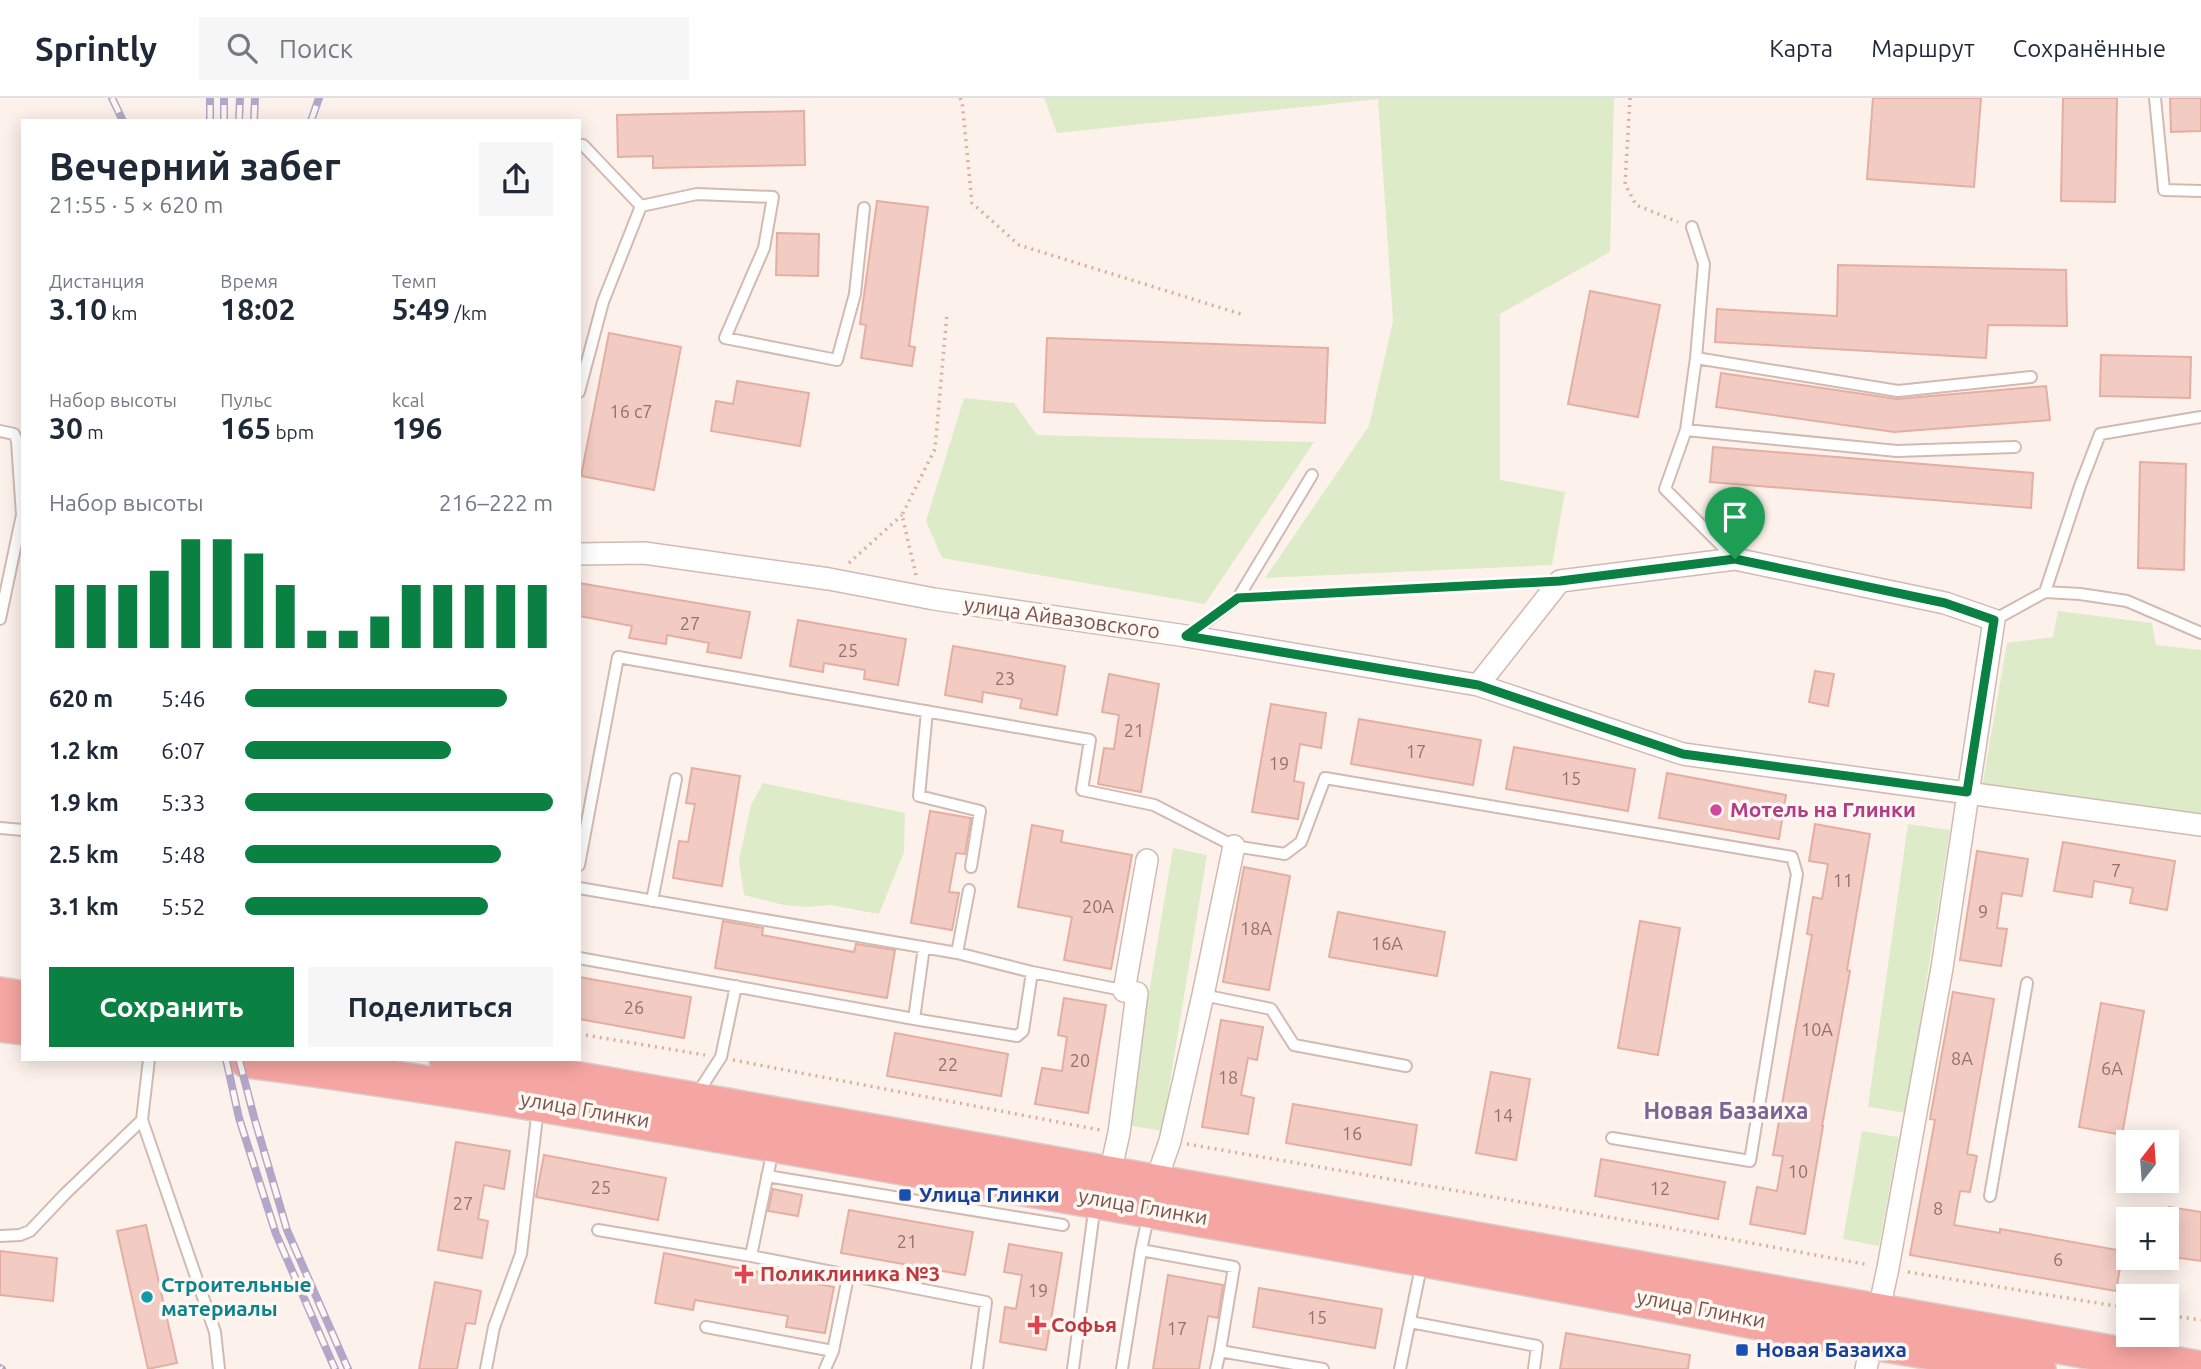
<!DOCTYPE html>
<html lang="ru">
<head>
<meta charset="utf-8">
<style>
  body { margin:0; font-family:Ubuntu,sans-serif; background:#f6f6f7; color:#1f2937; height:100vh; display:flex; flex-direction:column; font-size:26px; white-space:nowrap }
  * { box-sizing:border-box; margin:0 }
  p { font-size:23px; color:#747a83 }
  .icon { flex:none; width:38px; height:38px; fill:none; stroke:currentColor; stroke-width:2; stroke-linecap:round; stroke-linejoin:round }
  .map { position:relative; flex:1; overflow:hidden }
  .details { position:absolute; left:21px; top:21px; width:560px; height:942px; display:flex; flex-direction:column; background:#fff; border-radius:0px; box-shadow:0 4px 18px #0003 }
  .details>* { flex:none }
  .needle { width:46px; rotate:17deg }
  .tools { position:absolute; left:2116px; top:1032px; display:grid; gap:14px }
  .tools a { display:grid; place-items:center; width:63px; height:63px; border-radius:0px; background:#fff; box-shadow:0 4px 18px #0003; font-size:35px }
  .pin { position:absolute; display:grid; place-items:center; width:60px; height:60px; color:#fff; margin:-72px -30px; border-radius:50% 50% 50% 0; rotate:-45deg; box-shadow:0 0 7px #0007 }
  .pin .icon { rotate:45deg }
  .round { display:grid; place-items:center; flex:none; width:74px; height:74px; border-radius:0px; background:#f6f6f7 }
  .summary { display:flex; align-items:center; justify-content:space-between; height:119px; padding:0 28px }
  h1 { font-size:38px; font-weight:700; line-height:52px }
  .figures { display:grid; grid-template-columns:repeat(3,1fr); gap:10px; height:119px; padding:7px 28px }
  .figures div { display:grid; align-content:center }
  .figures b { font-size:30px; font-weight:700 }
  .figures small { font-size:19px; font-weight:400 }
  .figures p { font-size:19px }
  .chart { height:196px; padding:14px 28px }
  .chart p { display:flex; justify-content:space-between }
  .chart svg { width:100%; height:126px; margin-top:7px; stroke:#0b8043; stroke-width:6 }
  .action { display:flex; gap:14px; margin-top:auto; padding:14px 28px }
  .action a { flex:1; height:80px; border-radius:0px; background:#0b8043; color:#fff; font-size:28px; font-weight:700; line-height:80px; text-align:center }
  .action a+a { background:#f6f6f7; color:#1f2937 }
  ul { padding:0 28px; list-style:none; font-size:23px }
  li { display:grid; grid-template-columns:112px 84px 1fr; align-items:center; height:52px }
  li i { height:18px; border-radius:9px; background:#0b8043 }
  header { display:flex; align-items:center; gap:42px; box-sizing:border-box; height:98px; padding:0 35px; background:#fff; border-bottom:2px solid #e0e1e3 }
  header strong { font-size:33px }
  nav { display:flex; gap:38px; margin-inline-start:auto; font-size:24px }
  .search { width:490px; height:63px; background:#f6f6f7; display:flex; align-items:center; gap:18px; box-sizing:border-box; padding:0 24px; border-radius:0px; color:#747a83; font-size:26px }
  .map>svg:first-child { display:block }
</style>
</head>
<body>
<header>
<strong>Sprintly</strong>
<div class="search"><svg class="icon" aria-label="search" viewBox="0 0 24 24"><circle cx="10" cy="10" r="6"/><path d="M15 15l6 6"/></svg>Поиск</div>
<nav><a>Карта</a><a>Маршрут</a><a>Сохранённые</a></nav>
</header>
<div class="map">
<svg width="2201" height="1271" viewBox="0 0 2201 1271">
  <rect width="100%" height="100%" fill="#fdf2eb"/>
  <!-- green -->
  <path fill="#deebc8" d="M1044 0H1614L1610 154 1500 216V382L1565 394 1552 467 1265 480 1369 328 1393 223 1378 1 1057 35Z
    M964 300 1014 305 1037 337 1314 344 1205 506 942 460 926 423Z
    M2058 513 2152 525 2156 547 2201 552V722L1982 689 2007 545 2053 539Z
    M763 685 905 715 904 754 879 816 830 807 807 809 784 807 744 797 739 762 751 707Z
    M1908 726 1950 732 1906 1015 1868 1009Z
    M1173 750 1207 757 1162 1033 1127 1027Z
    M1862 1033 1899 1039 1879 1148 1843 1141Z"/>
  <!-- building -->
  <path fill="#f2cbc2" stroke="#e5aea2" stroke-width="2" d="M1873 0H1981L1974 89 1867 81Z
    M2063 0H2117L2115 104 2061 103Z
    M2170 0H2201V33L2171 34Z
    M804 13 805 67 653 70V58L618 59 617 17Z
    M877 103 928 109 909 248 915 249 912 268 861 260 866 227 860 226Z
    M777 135 819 136 818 178 776 177Z
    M1838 167 2066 172 2067 228 1988 227 1986 260 1715 244 1717 211 1837 218Z
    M1590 193 1660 207 1638 319 1568 306Z
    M609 235 681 249 654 392 581 378Z
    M1047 240 1328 250 1325 325 1044 314Z
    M2101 257 2191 259 2190 300 2100 298Z
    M1721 275 1897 301 2046 288 2050 322 1894 334 1716 309Z
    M737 283 809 295 800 348 711 333 716 303 733 306Z
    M1713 349 2033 375 2031 410 1710 384Z
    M2140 364 2186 366 2184 472 2138 470Z
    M579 485 750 514 741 560 707 554 709 545 667 537 666 546 629 540 632 528 579 518Z
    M798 522 906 541 898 587 864 581 865 572 824 565 823 574 790 568Z
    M953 548 1065 568 1057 617 1020 610 1022 601 983 594 982 604 945 597Z
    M1815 573 1834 576 1828 608 1809 604Z
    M1109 576 1159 586 1141 694 1098 686 1104 650 1114 651 1119 617 1102 614Z
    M1271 606 1326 615 1321 650 1300 646 1294 683 1304 685 1298 721 1252 714Z
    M1359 621 1481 642 1473 687 1351 666Z
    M1514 649 1635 671 1628 713 1506 691Z
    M692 670 740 678 722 788 673 780 679 743 688 744 695 706 686 705Z
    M1667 675 1786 697 1779 741 1659 720Z
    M930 713 971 720 965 756 956 755 949 794 959 795 952 832 911 825Z
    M1815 726 1870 736 1847 872 1850 873 1822 1028H1823L1805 1136 1750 1126 1757 1089 1777 1093 1783 1058 1773 1057 1812 837 1807 836 1813 799 1822 801 1828 766 1809 763Z
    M1032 727 1063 733 1061 744 1132 757 1111 871 1064 862 1072 819 1018 809Z
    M2063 744 2175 763 2167 812 2130 805 2133 790 2094 783 2092 799 2054 793Z
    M1977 753 2028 761 2022 798 2002 795 1997 830 2007 831 2001 868 1960 862Z
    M1244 769 1290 778 1269 892 1223 884Z
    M1338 814 1445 834 1437 878 1329 859Z
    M723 823 763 830 762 837 854 854 856 846 895 852 887 900 715 870Z
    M1640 823 1680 830 1658 957 1618 950Z
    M579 879 691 899 684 940 579 921Z
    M1953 894 1994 901 1967 1056 1977 1058 1970 1094 1960 1093 1954 1127 2000 1135V1131L2123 1153 2116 1193 1910 1157 1935 1022 1930 1021Z
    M1064 900 1106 907 1088 1015 1035 1006 1042 970 1062 973 1067 939 1058 937Z
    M2101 905 2144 913 2122 1037 2079 1029Z
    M1221 922 1263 929 1257 962 1248 960 1241 997 1254 1000 1248 1036 1202 1029Z
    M895 935 1008 956 1001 998 887 978Z
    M1491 974 1530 981 1516 1062 1476 1055Z
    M1293 1006 1417 1027 1411 1067 1286 1045Z
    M456 1044 510 1053 504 1091 484 1087 478 1121 488 1123 482 1160 438 1152Z
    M544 1057 666 1080 658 1122 536 1099Z
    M1601 1061 1725 1084 1718 1121 1595 1098Z
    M773 1091 802 1097 798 1118 768 1113Z
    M2169 1109 2201 1114V1163L2166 1158V1123Z
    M849 1112 973 1134 965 1177 841 1155Z
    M146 1127 177 1265 148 1271 117 1133Z
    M1009 1146 1062 1155 1046 1252 1000 1244 1005 1209 1016 1211 1022 1177 1004 1174Z
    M0 1153 57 1160 53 1203 0 1197Z
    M664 1155 834 1189 825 1235 786 1229 788 1218 695 1202 693 1212 655 1205Z
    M1168 1177 1223 1187 1218 1220 1208 1218 1199 1271H1153Z
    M435 1184 481 1193 475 1226 466 1225 457 1271H419Z
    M1259 1190 1382 1211 1375 1250 1253 1229Z
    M1566 1235 1690 1257 1688 1271H1560Z"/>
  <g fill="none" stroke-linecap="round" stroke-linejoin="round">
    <defs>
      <path id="lane" d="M2155 0 2164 92 2201 93
        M579 47H583L641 108
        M1692 129 1704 166 1696 260 1686 332 1665 391 1735 461
        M1696 260 1898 293 2031 279
        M579 294 603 204 641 108 697 96 773 99 764 150 725 240 837 262 855 196 864 110
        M1686 332 1897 353 2015 349
        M0 333 14 336 17 343 22 417 0 521
        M2045 494 2080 388 2100 336 2201 319
        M1994 522 2045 494 2080 496 2127 503 2201 535
        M1189 537 1238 500 1312 377
        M927 613 919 698 980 713 971 769
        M0 730 23 732
        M579 767 618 559 1090 642 1082 692 1154 707 1234 748 1285 756 1301 744 1325 680 1792 759 1797 776 1750 1063 1612 1040
        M579 790 957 855 1032 874 1127 893
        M652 803 676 681
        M957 855 969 792
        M579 860 914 921 924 849
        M1203 897 1271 911 1294 947 1406 968
        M914 921 1017 938 1023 933 1032 874
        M149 961 142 1022 215 1234 219 1271
        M697 996 721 959 736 888
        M767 1078 1063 1127
        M1990 1098 2027 885
        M598 1132 751 1158 986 1204 977 1271
        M0 1138 20 1137 30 1133 65 1096 142 1022
        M1141 1152 1234 1169 1220 1253
        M751 1158 773 1051
        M1410 1224 1537 1248 1534 1271
        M706 1229 833 1253 848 1179
        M486 1271 494 1229 521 1156 538 1010
        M825 1271 833 1253
        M1073 1271 1095 1106
        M1122 1271 1141 1152 1149 1115
        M1216 1271 1220 1253 1323 1271
        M1400 1271 1422 1164"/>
      <path id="street" d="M579 456 644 455 829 481 934 501 1186 538 1478 587 1683 656 2201 727
        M1478 587 1560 483 1735 461 1945 505 1994 522 1942 870 1888 1170 1866 1271
        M1110 1075 1119 1035 1137 895 1124 893 1147 762
        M1156 1083 1170 1043 1203 897 1234 748"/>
      <path id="highway" d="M0 898 23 902
        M0 925 23 928
        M247 961C470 990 692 1031 914 1070 1193 1118 1471 1167 1749 1221 1845 1239 1941 1254 2037 1271
        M448 961C577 981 705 1006 834 1028 1289 1106 1741 1192 2195 1271"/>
    </defs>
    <!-- lane casing -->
    <use href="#lane" stroke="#d2bab2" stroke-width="14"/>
    <!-- street casing -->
    <use href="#street" stroke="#d2bab2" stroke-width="24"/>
    <!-- highway casing -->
    <use href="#highway" stroke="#d9cfcd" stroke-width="40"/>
    <!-- path -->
    <path stroke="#d8ada4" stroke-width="3.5" stroke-dasharray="2 5" stroke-linecap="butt" d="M960 0 962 3 972 105 1019 147 1244 217
      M1630 0 1625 86 1636 107 1678 124
      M849 465 902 417
      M916 477 902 417 935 351 947 215
      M1254 499 1533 485
      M579 936 705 957
      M733 962 1100 1032
      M1187 1046 1660 1128 1869 1167
      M1908 1174 2128 1210
      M2166 1217 2201 1222"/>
    <!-- lane -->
    <use href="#lane" stroke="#fff" stroke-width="10"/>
    <!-- street -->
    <use href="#street" stroke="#fff" stroke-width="21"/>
    <!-- highway -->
    <use href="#highway" stroke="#f6a6a2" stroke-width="37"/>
    <defs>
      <path id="rail" d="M112 0 123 23
        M210 23V0
        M224 23V0
        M239 23 240 0
        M254 23 255 0
        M311 23 319 0
        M226 961 239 1020 276 1136 335 1271
        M239 961 254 1019 287 1132 348 1271
        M0 1270 2 1271"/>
    </defs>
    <!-- rail casing -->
    <use href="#rail" stroke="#b2a7c8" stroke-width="8"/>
    <!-- rail -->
    <use href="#rail" stroke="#fff7f1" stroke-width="5" stroke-dasharray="16" stroke-linecap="butt"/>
  </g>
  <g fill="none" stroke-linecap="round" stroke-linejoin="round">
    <defs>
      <path id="route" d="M1735 461 1945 505 1994 522 1967 694 1683 656 1478 587 1186 538 1238 500 1560 483Z"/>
    </defs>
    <!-- route casing -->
    <use href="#route" stroke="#fff" stroke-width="14"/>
    <!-- route -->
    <use href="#route" stroke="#0b8043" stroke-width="9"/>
  </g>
  <!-- markers -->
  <circle fill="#d1479c" stroke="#fff7f1" stroke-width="2.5" cx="1716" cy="712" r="7"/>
  <g fill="#1a4fb4" stroke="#fff7f1" stroke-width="2.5">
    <rect x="898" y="1090" width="14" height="14" rx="3.5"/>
    <rect x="1735" y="1245" width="14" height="14" rx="3.5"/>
  </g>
  <g fill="#e0444e" stroke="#fff7f1" stroke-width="2.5">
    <path d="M740.5 1165.5h7v7h7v7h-7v7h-7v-7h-7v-7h7z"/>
    <path d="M1033.5 1216.5h7v7h7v7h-7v7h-7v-7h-7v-7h7z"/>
  </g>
  <circle fill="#0f9aa8" stroke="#fff7f1" stroke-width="2.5" cx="147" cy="1199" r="7"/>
  <g text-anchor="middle" stroke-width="7" stroke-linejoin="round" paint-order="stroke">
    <!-- number labels -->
    <g font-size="18" fill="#97716a">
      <text x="631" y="320">16 с7</text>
      <text x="690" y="532">27</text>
      <text x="848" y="559">25</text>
      <text x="1005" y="587">23</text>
      <text x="1134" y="639">21</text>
      <text x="1416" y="660">17</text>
      <text x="1279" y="672">19</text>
      <text x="1571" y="687">15</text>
      <text x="2116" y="779">7</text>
      <text x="1843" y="789">11</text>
      <text x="1098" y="815">20А</text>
      <text x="1983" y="820">9</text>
      <text x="1256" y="837">18А</text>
      <text x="1387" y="852">16А</text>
      <text x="634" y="916">26</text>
      <text x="1817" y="938">10А</text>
      <text x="1962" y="967">8А</text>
      <text x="1080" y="969">20</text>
      <text x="948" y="973">22</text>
      <text x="2112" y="977">6А</text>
      <text x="1228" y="986">18</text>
      <text x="1503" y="1024">14</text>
      <text x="1352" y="1042">16</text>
      <text x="1798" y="1080">10</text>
      <text x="601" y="1096">25</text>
      <text x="1660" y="1097">12</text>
      <text x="463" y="1112">27</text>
      <text x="1938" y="1117">8</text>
      <text x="907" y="1150">21</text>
      <text x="2058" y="1168">6</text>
      <text x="1038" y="1199">19</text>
      <text x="1317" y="1226">15</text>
      <text x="1177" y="1237">17</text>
    </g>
    <!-- street labels -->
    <g font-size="21" fill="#79534d" stroke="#fff7f1">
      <text transform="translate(1062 520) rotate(8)" y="7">улица Айвазовского</text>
      <text transform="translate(585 1012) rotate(10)" y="7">улица Глинки</text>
      <text transform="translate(1143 1109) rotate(10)" y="7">улица Глинки</text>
      <text transform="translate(1701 1211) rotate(11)" y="7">улица Глинки</text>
    </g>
    <!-- hotel labels -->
    <g font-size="21" font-weight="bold" fill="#b23c85" stroke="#fff7f1" text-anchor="start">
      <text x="1730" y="719">Мотель на Глинки</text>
    </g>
    <!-- transit labels -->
    <g font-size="21" font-weight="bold" fill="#164399" stroke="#fff7f1" text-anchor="start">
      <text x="919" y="1104">Улица Глинки</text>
      <text x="1756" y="1259">Новая Базаиха</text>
    </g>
    <!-- health labels -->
    <g font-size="21" font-weight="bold" fill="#be3a42" stroke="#fff7f1" text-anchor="start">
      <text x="760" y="1183">Поликлиника №3</text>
      <text x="1051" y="1234">Софья</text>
    </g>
    <!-- culture labels -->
    <g font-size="21" font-weight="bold" fill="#0d838f" stroke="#fff7f1" text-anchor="start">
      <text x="161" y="1194">Строительные<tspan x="161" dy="24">материалы</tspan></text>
    </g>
    <!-- neighbourhood labels -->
    <g font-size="23" font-weight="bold" fill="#7a6594" stroke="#fff7f1">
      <text x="1726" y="1021">Новая Базаиха</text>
    </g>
  </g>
</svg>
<div class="tools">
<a><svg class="needle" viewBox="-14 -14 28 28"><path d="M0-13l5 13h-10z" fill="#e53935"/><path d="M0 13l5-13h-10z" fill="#747a83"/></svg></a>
<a>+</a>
<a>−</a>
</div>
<div class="pin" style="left:1735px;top:461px;background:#1e9e55"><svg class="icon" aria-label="arrive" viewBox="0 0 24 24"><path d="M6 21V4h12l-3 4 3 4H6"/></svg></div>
<section class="details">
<div class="summary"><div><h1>Вечерний забег</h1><p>21:55 · 5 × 620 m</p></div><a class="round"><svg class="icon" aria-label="share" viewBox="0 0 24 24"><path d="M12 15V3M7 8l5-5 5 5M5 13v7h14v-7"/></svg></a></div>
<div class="figures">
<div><p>Дистанция</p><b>3.10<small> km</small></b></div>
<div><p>Время</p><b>18:02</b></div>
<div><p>Темп</p><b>5:49<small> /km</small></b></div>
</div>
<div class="figures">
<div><p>Набор высоты</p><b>30<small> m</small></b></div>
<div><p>Пульс</p><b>165<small> bpm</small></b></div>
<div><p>kcal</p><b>196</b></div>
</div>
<div class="chart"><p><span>Набор высоты</span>216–222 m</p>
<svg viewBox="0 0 160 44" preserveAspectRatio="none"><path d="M5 44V22M15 44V22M25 44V22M35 44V17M45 44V6M55 44V6M65 44V11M75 44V22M85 44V38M95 44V38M105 44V33M115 44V22M125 44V22M135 44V22M145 44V22M155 44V22"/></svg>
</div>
<ul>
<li><b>620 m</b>5:46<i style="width:85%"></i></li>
<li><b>1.2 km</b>6:07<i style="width:67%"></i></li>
<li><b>1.9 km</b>5:33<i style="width:100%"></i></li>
<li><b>2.5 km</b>5:48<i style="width:83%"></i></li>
<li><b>3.1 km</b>5:52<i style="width:79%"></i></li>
</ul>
<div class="action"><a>Сохранить</a><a>Поделиться</a></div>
</section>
</div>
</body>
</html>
